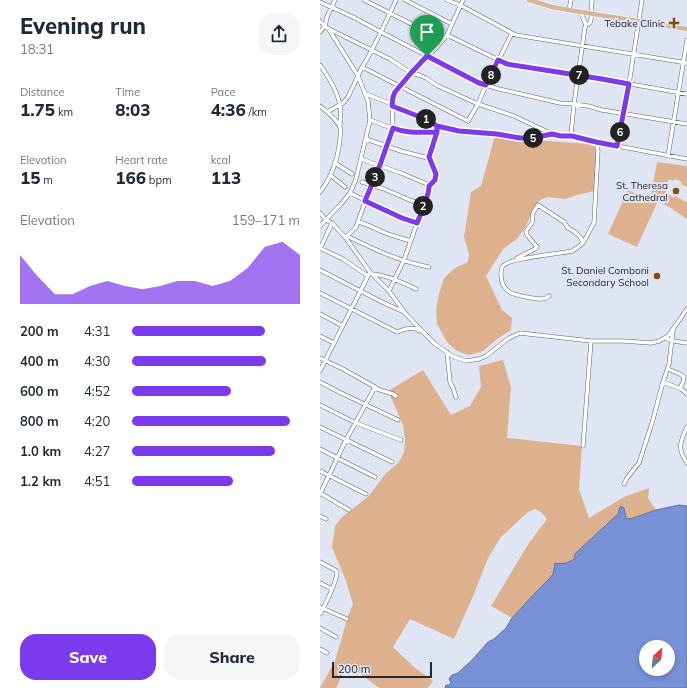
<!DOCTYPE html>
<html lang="en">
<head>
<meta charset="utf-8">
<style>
  body { margin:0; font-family:Mulish,sans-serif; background:#f6f6f7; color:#1f2937; height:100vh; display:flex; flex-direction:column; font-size:15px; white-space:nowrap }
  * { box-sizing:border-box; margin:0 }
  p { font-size:13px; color:#747a83 }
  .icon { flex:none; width:22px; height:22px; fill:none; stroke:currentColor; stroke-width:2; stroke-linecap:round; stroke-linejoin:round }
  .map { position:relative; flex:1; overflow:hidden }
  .side { display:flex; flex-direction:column; background:#fff; width:320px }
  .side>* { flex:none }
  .needle { width:26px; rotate:27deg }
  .tools { position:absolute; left:319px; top:640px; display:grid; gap:8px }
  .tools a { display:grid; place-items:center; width:36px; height:36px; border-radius:50%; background:#fff; box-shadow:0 2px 6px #0003; font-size:20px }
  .scale { position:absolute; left:12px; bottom:10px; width:100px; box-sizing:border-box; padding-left:4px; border:2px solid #26282e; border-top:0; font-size:11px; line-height:14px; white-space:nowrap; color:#26282e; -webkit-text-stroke:3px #e0e5f4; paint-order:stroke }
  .pin { position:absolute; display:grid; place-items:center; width:34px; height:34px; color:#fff; margin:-41px -17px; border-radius:50% 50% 50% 0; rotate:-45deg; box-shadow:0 0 4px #0007 }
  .pin .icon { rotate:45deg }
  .km { position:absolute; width:20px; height:20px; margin:-10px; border-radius:50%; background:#222; color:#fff; font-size:11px; line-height:20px; text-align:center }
  .round { display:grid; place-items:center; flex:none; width:42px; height:42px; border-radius:16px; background:#f6f6f7 }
  .headline { display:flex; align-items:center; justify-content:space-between; height:68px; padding:0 20px }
  h1 { font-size:22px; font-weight:800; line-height:30px }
  .stats { display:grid; grid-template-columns:repeat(3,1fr); gap:6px; height:68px; padding:4px 20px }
  .stats div { display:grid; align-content:center }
  .stats b { font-size:17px; font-weight:800 }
  .stats small { font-size:11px; font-weight:400 }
  .stats p { font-size:11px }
  .chart { height:112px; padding:8px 20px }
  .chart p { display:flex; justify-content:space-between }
  .chart svg { width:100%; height:72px; margin-top:4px; fill:#7c3aed; opacity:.7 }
  .cta { display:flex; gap:8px; margin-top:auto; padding:8px 20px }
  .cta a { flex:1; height:46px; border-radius:16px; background:#7c3aed; color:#fff; font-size:16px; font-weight:800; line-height:46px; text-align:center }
  .cta a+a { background:#f6f6f7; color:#1f2937 }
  ul { padding:0 20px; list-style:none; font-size:13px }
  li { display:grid; grid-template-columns:64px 48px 1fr; align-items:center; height:30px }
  li i { height:10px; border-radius:5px; background:#7c3aed }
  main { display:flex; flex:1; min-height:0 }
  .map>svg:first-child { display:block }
</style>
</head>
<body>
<main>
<section class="side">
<div class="headline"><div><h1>Evening run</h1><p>18:31</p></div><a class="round"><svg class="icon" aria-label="share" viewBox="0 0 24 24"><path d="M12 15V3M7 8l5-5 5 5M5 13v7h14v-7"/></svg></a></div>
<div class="stats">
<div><p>Distance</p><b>1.75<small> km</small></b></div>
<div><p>Time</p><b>8:03</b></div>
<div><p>Pace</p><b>4:36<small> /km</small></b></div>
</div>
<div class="stats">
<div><p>Elevation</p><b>15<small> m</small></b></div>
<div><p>Heart rate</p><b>166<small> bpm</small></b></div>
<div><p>kcal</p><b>113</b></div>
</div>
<div class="chart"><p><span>Elevation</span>159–171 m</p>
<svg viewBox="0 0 160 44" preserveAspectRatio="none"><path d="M0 44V14L10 27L20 38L30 38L40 33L50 30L60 33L70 35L80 33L90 30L100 30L110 33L120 30L130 22L140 9L150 6L160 14V44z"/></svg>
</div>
<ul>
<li><b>200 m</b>4:31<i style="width:79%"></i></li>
<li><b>400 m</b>4:30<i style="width:80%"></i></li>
<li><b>600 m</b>4:52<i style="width:59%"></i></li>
<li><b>800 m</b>4:20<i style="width:94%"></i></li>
<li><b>1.0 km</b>4:27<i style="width:85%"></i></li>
<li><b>1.2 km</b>4:51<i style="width:60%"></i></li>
</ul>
<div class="cta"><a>Save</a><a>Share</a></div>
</section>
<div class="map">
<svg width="367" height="688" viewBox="0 0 367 688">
  <rect width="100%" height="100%" fill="#e0e5f4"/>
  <!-- green -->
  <path fill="#ddb18e" d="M175 136 200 139 269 144 275 147 276 161 274 191 257 195 245 199 228 197 220 200 212 212 206 226 197 239 184 248 166 276 182 310 192 318 191 330 177 339 163 351 149 355 137 351 127 342 117 324 116 310 119 294 124 278 135 268 148 262 149 254 144 237 151 192 161 186Z
    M337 162 367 166V187L361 184 362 182 355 179 353 181 349 179 343 190 347 192V193L354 198 355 196 366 202 367 200V219L331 195Z
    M308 190 337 203 317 247 288 234Z
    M183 360 191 387 187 438 262 446 259 489 269 518 304 497 329 488 328 498 336 510 310 519 306 518 303 507 298 514 260 549 254 559 249 562 243 564 235 563 233 574 230 578 215 593 192 618 171 606 209 543 227 519 222 513 215 509 208 512 181 537 168 558 154 594 134 639 90 619 73 647 94 667 113 681 108 688H59L28 664 16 688H0L15 661 27 619 33 604 26 581 12 547 15 526 21 518 49 496 65 474 78 463 84 453 85 439 83 425 68 391 103 370 131 415 150 406 161 387 159 366Z"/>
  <!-- water -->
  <path fill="#7891d6" stroke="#5f72a4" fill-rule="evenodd" d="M359 505 367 506V688H125L126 685H129L131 683 129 679 132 675 138 673 153 659 168 642 174 639 186 628 192 618 215 593 230 578 233 574 235 563C243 564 246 564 254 559L255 554 260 549 298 514 300 507 301 506 304 508 306 518 310 519 336 510ZM326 647H348V669H326Z"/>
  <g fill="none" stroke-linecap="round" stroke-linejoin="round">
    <defs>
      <path id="minor" d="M44 0 123 40
        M85 0 132 24
        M127 0 140 5 192 33 196 35 367 63
        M0 2 33 17 61 32 159 83 179 89 240 103 254 104 268 106 282 110 367 124
        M249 10 251 0
        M261 13 266 25 265 27 254 104 251 135 252 136 276 142 367 159
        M0 21 7 28 70 59 91 73 99 75 106 78 118 86 158 104 194 116 232 134 241 136H252
        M266 25 270 23 271 19 272 0
        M0 32 5 26 7 17 15 0
        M127 35 187 64 282 79 367 94
        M0 65C8 76 18 92 20 106 21 113 20 120 20 126
        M42 67 148 121 158 104 166 85 192 33
        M46 94 72 104
        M0 106C7 112 16 118 20 127 21 130 20 135 20 139 18 158 12 177 0 192
        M72 106 108 120 117 126 139 131 212 138 232 134
        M7 112 23 103 28 97 38 76 42 67 46 61 61 32 76 0
        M50 120 79 131 86 132H117V126
        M46 139 81 151 108 158 117 132
        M297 146 309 84 322 0
        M348 156 367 40
        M109 157 116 174 115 180 109 186
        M41 159 81 173 107 184 109 186V190L97 223 84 260 69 291
        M15 163 32 174
        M10 175 25 187
        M42 182 64 189 92 201 105 204
        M30 193 82 218 97 223
        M0 213 6 220 12 223 25 237 50 272 69 291 85 313 99 328 114 343 132 356 146 361 159 359 166 356 189 338 200 333 271 341H303L331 343 339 341 348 336 367 309
        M38 222C47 224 54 228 63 232 72 236 81 238 91 241
        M0 226 21 204 30 193 36 179 50 120 48 101 38 76 8 28
        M27 236C53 249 81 262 109 267
        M25 237 27 236 36 227 49 191 60 165 73 128 72 104 73 97 75 92 91 73 116 48 127 35 143 0
        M0 248 23 259 42 272 48 276
        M0 249 12 223
        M197 258 215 249 217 247 207 235 206 231 212 223 213 213 218 205 244 222 248 228 255 232 261 238 263 243
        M0 270 62 302 84 312
        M52 274C67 275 82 282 96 289
        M0 293 77 332C85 329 91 326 100 331
        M229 296C227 298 224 299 221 299 215 299 192 295 188 291 183 287 181 281 181 275 181 272 181 268 183 266 188 258 240 254 252 251L257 248 263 243 274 223 278 151 276 142
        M0 314 23 326
        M0 336 14 343
        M345 338 353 341 367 343
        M127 352 130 382 133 388 136 397
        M0 358 23 369 55 387 26 440 0 494
        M348 369 360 374 364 377 363 382 360 388 367 394
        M0 371 50 272
        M0 382 21 393 78 420
        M343 382 361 389
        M54 388 73 394 76 396
        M0 405 36 423 81 440
        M0 427 72 462
        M367 427C360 442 357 449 367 463
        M263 446 271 341
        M0 449 29 464 55 477
        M0 471 46 494
        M304 484 307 478 319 463 332 423 343 382 349 364 353 330
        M0 493 29 510
        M0 516 6 519
        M0 562 17 571C17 583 6 603 0 614
        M0 583 12 589
        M0 607 27 619
        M0 628 16 637
        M0 649 7 653"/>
      <path id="major" d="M209 0 232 7 249 10 367 29"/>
    </defs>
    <!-- minor casing -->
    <use href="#minor" stroke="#5d626f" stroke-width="4.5"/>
    <!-- major casing -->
    <use href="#major" stroke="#fff" stroke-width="5.5"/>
    <!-- minor -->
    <use href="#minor" stroke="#fff" stroke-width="3.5"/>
    <!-- major -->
    <use href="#major" stroke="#d7b599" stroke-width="4.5"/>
  </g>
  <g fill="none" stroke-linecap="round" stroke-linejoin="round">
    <defs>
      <path id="route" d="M107 56 91 73 75 92 73 97 72 106 108 120 117 126V132L109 157 116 174 115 180 109 186C109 197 101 213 97 223L82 218 45 201 60 165 73 128C87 134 102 132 117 132V126L139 131 177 134 200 138H212L232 134 241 136H252L276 142 297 146 309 84 282 79 187 64 178 60 166 85 159 83 107 56"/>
    </defs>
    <!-- route casing -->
    <use href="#route" stroke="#fff" stroke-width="8"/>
    <!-- route -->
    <use href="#route" stroke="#7c3aed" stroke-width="5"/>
  </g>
  <!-- markers -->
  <g fill="#884b0b" stroke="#e0e5f4" stroke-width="1.5">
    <path d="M352 17h4v4h4v4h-4v4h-4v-4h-4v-4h4z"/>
    <circle cx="356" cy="191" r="4"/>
    <circle cx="337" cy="276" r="4"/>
  </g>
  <g text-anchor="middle" stroke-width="4" stroke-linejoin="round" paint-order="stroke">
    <!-- poi labels -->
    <g font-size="10" fill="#26282e" stroke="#e0e5f4" text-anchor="end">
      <text x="345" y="27">Tebake Clinic</text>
      <text x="348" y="189">St. Theresa<tspan x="348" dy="12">Cathedral</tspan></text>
      <text x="329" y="274">St. Daniel Comboni<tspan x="329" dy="12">Secondary School</tspan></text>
    </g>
  </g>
</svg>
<div class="tools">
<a><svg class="needle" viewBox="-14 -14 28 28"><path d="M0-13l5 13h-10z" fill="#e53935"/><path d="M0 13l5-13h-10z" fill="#747a83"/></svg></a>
</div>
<div class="scale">200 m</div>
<div class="pin" style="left:107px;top:56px;background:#1e9e55"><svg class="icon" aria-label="arrive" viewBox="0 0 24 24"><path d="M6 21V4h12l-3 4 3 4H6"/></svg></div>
<b class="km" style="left:106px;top:119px">1</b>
<b class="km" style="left:103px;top:206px">2</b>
<b class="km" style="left:55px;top:177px">3</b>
<b class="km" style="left:213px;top:138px">5</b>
<b class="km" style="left:300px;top:132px">6</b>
<b class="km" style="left:259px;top:75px">7</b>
<b class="km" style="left:171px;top:75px">8</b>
</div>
</main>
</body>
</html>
